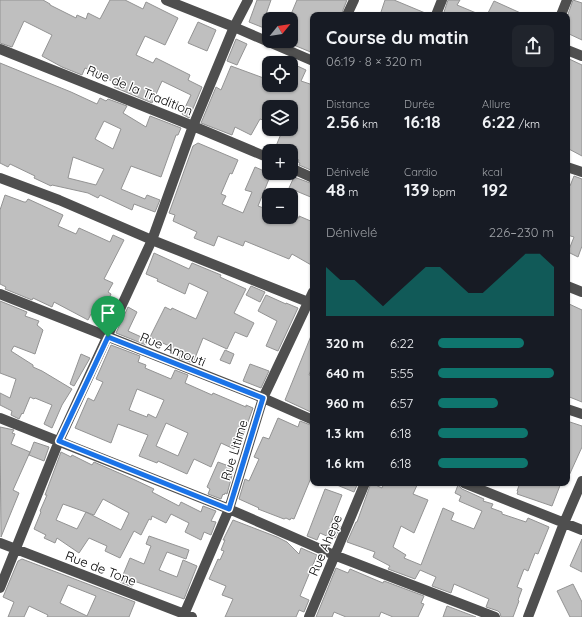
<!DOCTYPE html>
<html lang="fr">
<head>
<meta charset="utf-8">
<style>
  body { margin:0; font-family:Quicksand,sans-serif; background:#20242c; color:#f1f3f6; height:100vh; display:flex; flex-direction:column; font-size:15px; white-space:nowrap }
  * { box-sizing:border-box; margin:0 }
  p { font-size:13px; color:#9ea1a6 }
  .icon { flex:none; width:22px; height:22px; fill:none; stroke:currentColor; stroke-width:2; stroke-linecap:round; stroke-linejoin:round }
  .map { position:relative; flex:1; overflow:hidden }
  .panel { position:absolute; left:310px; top:12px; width:260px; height:474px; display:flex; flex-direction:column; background:#171b24; border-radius:8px; box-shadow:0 1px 3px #0004 }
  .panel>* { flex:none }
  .needle { width:26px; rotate:60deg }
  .buttons { position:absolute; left:262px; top:12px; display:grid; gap:8px }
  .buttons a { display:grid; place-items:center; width:36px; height:36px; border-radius:8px; background:#171b24; box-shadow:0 1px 3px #0004; font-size:20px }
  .pin { position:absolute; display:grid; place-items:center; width:34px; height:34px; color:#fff; margin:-41px -17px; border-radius:50% 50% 50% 0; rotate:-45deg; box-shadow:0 0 4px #0007 }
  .pin .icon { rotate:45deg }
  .round { display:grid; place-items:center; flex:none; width:42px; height:42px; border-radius:8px; background:#20242c }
  .summary { display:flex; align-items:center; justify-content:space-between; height:68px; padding:0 16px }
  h1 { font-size:18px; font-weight:700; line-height:30px }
  .figures { display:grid; grid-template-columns:repeat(3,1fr); gap:6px; height:68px; padding:4px 16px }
  .figures div { display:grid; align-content:center }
  .figures b { font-size:17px; font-weight:700 }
  .figures small { font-size:11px; font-weight:400 }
  .figures p { font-size:11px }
  .chart { height:112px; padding:8px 16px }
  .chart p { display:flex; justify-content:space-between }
  .chart svg { width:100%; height:72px; margin-top:4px; fill:#0f766e; opacity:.7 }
  ul { padding:0 16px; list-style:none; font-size:13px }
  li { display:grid; grid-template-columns:64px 48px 1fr; align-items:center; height:30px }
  li i { height:10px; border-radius:5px; background:#0f766e }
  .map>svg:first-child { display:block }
</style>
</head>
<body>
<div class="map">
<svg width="582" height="617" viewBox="0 0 582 617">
  <rect width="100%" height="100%" fill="#fff"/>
  <!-- building -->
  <path fill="#bfbfbf" stroke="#939393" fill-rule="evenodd" d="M0 0H43L50 4V5L76 18 77 15 86 19 88 13 100 19 110 0H125L143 9 146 2 178 18 165 45 145 36 136 55 153 63 156 58 190 75 188 80 202 87 189 118 182 114 191 95 162 81 152 103 114 87 116 83 85 68 82 75 62 67 42 56 52 35 24 21 12 47 0 43Z
    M257 0H271L265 17 269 18V30L249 22Z
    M297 0H347L341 15H313V53L284 41H297L291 39V19H289Z
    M385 0H394L430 15H380Z
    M448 0H460L457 5 481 15H443Z
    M573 0 582 3V40L567 33V17Z
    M494 1 525 15H487Z
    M198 22 216 30 207 51 188 43Z
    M236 39 247 44 237 65 227 61Z
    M567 58 582 65V156L567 148Z
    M0 63 71 92 97 104 100 98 106 101 108 99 127 106 123 113 146 127 150 116 181 128 178 135H176L161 177 131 166 121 189 145 199 147 195 160 200 155 212 134 204 132 210 100 195 98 198 88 193 52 185 51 186 34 178 35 176 10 164 8 167 0 163ZM104 121 121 129 113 149 95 139ZM73 157 104 169 96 185 68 178Z
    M291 63 306 70 301 81 313 85V171L299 165 300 163 298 162 299 160 291 157V151H274L283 129H291V113L293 107H269V122L260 119 251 135 235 127 232 135 201 123 216 87 221 90 231 66 269 80V85H291Z
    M198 143 238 160 232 174 230 173 221 194 226 196 222 204 243 213 252 192 245 190 255 167 271 174 258 206 269 210V217H291V215L299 218V216L313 222V266L292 254 289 259 245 241 243 246 218 236 214 246 194 238 197 232 173 221 175 215 169 213 193 146Z
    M574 176 582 179V246L578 257 568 252 574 237 567 235V184L570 186Z
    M294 177 313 184V198L289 188Z
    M5 195 24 202H26L28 199 63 215 58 226 76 234 79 228 110 242 113 235 124 240 104 279 113 283 108 292 111 294 101 316 97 314 96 316 91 314 88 320 54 302 52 307 33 298 32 300 5 289 6 287 0 284V210Z
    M154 253 189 269 192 263 221 275 220 277 246 289 234 313 254 323 247 337 235 332 227 349 203 338 193 363 179 358 182 352 150 337 165 307 171 310 172 308 196 319 208 292 189 283 185 294 157 281 158 279 146 274Z
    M251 286 265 292 260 302 246 295Z
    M266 295 286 304V303L298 308 278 351 266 346 277 321 258 311Z
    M0 301 27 312 25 316 39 321 37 325 43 330 35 354 14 346 11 351 33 365V367L42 371 72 389 62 405 52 428 44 424 52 405 35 398 34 399 30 397 23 414 22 413 19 419 11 415 12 411 0 405V393L10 398 16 379 0 373Z
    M567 303 582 310V402L567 396Z
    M128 307 137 312 128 331 148 340 146 345 116 333Z
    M313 331V364L309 375 313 376V413L285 400Z
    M111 345 140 356 138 362 146 365 145 368 171 379 175 370 188 375 185 383 212 395 213 393 246 407V405L253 408 243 436 240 435 234 449 221 443 211 467 194 459 187 474 158 461 157 463 139 456 148 435 118 424 111 443 75 428 88 398 94 401 103 382 96 379ZM137 389 164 400 156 418 148 414 147 417 129 410ZM166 423 188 433 178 456 156 446Z
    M225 350 234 354 230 364 220 360Z
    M81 354 90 358 74 386 70 384Z
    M250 364 269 371 261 388 243 381Z
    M278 418 298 427 300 421 313 426V473L294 519 291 518 290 520 286 518 284 519 258 509 259 508 239 499 245 479 249 481 259 459 254 457 263 437 269 439Z
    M567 421 582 426V447L567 480Z
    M0 427 14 430 12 433 15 434 11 444 30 452 13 490 19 493 1 537Z
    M34 442 49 447 44 461 29 455Z
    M61 452 71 457 72 455 92 465 94 462 135 480 154 489 152 492 179 506 181 502 201 512 203 506 216 511 211 521 216 522 211 535 204 532 201 540 185 532 189 523 171 514 166 523 152 516 151 520 149 519 141 535 134 531 120 558 105 551 107 546 89 538 79 553 57 538 55 543 44 538 46 535 34 529 41 512 40 511 47 495H45ZM103 499 129 513 121 530 86 512 77 529 56 520 63 504 94 515Z
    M218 462 234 468 227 494 225 493 224 495 223 494 221 499 208 494 210 489 207 487Z
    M332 483H358L354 492Z
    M371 483 382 488 384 483H418L413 494 428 500 414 533 401 526 393 547 406 555 404 558 421 565 443 508 454 513 451 520 474 529 482 511 459 501 461 496 455 493 458 485 462 489 484 499 483 501 493 504 491 508 502 512V514L526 522 528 518 549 527 538 554 535 553 528 571 524 569 517 587 522 589 518 600 519 601 513 617H501L500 613 498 611 486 607 489 599 454 584 451 593 432 586 436 577 420 570 415 579 388 569 390 566 373 557 375 552 347 542 356 522H357Z
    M520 483H561L552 506 517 494 518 491H517Z
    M325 489 342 495 331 523 340 526 335 538 332 537 331 538 320 533 317 540 307 536Z
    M233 520 277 537 287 542 299 554 301 548 317 555 300 596 309 600 304 612 299 610 296 617H225L233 599 222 595 226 586 209 579 218 559 220 560 224 551 221 550 225 540H223Z
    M149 536 189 550 186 559 167 552 159 570 177 577 183 560 197 566 184 599 134 581 132 587 120 582 130 558 144 564 151 546 146 544Z
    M582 539V572L570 566Z
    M22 559 135 602 129 617H47L48 615 29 606 24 617H8L14 602 3 597 18 561ZM68 585 96 596 87 616 60 603Z
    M336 568 348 573 350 569 383 583 384 581 424 596 421 603 424 604 418 617H393L381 612 379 617H346L334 612 332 617H316Z
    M573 584 582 602V617H570L557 591Z
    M447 606 476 617H443Z"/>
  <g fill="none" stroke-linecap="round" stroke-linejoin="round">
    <!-- minor -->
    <path stroke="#4f4f4f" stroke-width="10" d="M166 0 234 27 313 61
      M347 15 354 0
      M436 15 442 0
      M561 15 567 0
      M0 49 193 126 269 158
      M567 50 582 56
      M567 167 582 172
      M291 168 313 178
      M0 178 59 200 152 240 313 304
      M567 286 582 292
      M0 294 263 398 313 420
      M567 409 582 414
      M0 418 229 509 334 555 495 617
      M464 483 582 530
      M0 543 192 617
      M0 588 59 441 152 240 193 126 234 27 248 0
      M183 617 229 509 263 398 313 292
      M309 617 365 483
      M528 617 564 523 582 481"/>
  </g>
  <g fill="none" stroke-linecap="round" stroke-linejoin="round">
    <defs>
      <path id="route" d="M108 337 263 398 229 509 59 441Z"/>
    </defs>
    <!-- route casing -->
    <use href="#route" stroke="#fff" stroke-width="8"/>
    <!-- route -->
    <use href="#route" stroke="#1a73e8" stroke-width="5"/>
  </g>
  <g text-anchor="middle" stroke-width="3" stroke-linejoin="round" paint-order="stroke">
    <!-- street labels -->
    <g font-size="13" fill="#000" stroke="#fff">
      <text transform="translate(140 90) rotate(22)" y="5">Rue de la Tradition</text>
      <text transform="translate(173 349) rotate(22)" y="5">Rue Amouti</text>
      <text transform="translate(234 450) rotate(-73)" y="5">Rue Litime</text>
      <text transform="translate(325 545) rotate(-67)" y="5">Rue Ahepe</text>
      <text transform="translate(101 568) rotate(21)" y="5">Rue de Tone</text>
    </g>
  </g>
</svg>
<div class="buttons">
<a><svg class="needle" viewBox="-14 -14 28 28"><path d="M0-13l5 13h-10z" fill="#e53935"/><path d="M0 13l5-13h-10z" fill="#9ea1a6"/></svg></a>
<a><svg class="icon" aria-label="locate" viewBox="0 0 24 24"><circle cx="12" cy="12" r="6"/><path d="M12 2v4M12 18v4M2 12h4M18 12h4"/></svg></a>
<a><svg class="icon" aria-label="layers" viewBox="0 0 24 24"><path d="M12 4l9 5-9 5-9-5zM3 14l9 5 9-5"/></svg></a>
<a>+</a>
<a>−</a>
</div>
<div class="pin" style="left:108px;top:337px;background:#1e9e55"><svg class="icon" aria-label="arrive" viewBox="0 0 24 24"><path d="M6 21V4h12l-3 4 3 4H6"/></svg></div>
<section class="panel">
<div class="summary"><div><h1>Course du matin</h1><p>06:19 · 8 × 320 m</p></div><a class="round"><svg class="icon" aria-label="share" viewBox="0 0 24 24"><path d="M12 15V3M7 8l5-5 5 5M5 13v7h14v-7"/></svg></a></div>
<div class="figures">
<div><p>Distance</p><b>2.56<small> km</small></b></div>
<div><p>Durée</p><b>16:18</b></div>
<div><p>Allure</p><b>6:22<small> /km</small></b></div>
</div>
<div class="figures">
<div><p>Dénivelé</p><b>48<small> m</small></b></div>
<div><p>Cardio</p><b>139<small> bpm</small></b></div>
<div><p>kcal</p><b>192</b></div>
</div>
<div class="chart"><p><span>Dénivelé</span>226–230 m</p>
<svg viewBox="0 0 160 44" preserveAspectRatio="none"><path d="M0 44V14L10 22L20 22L30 30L40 38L50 30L60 22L70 14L80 14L90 22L100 30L110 30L120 22L130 14L140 6L150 6L160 14V44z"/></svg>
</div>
<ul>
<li><b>320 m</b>6:22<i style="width:74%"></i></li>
<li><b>640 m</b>5:55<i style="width:100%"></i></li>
<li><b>960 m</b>6:57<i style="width:52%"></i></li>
<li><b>1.3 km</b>6:18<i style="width:78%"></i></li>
<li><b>1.6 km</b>6:18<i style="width:78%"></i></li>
</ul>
</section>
</div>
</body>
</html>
